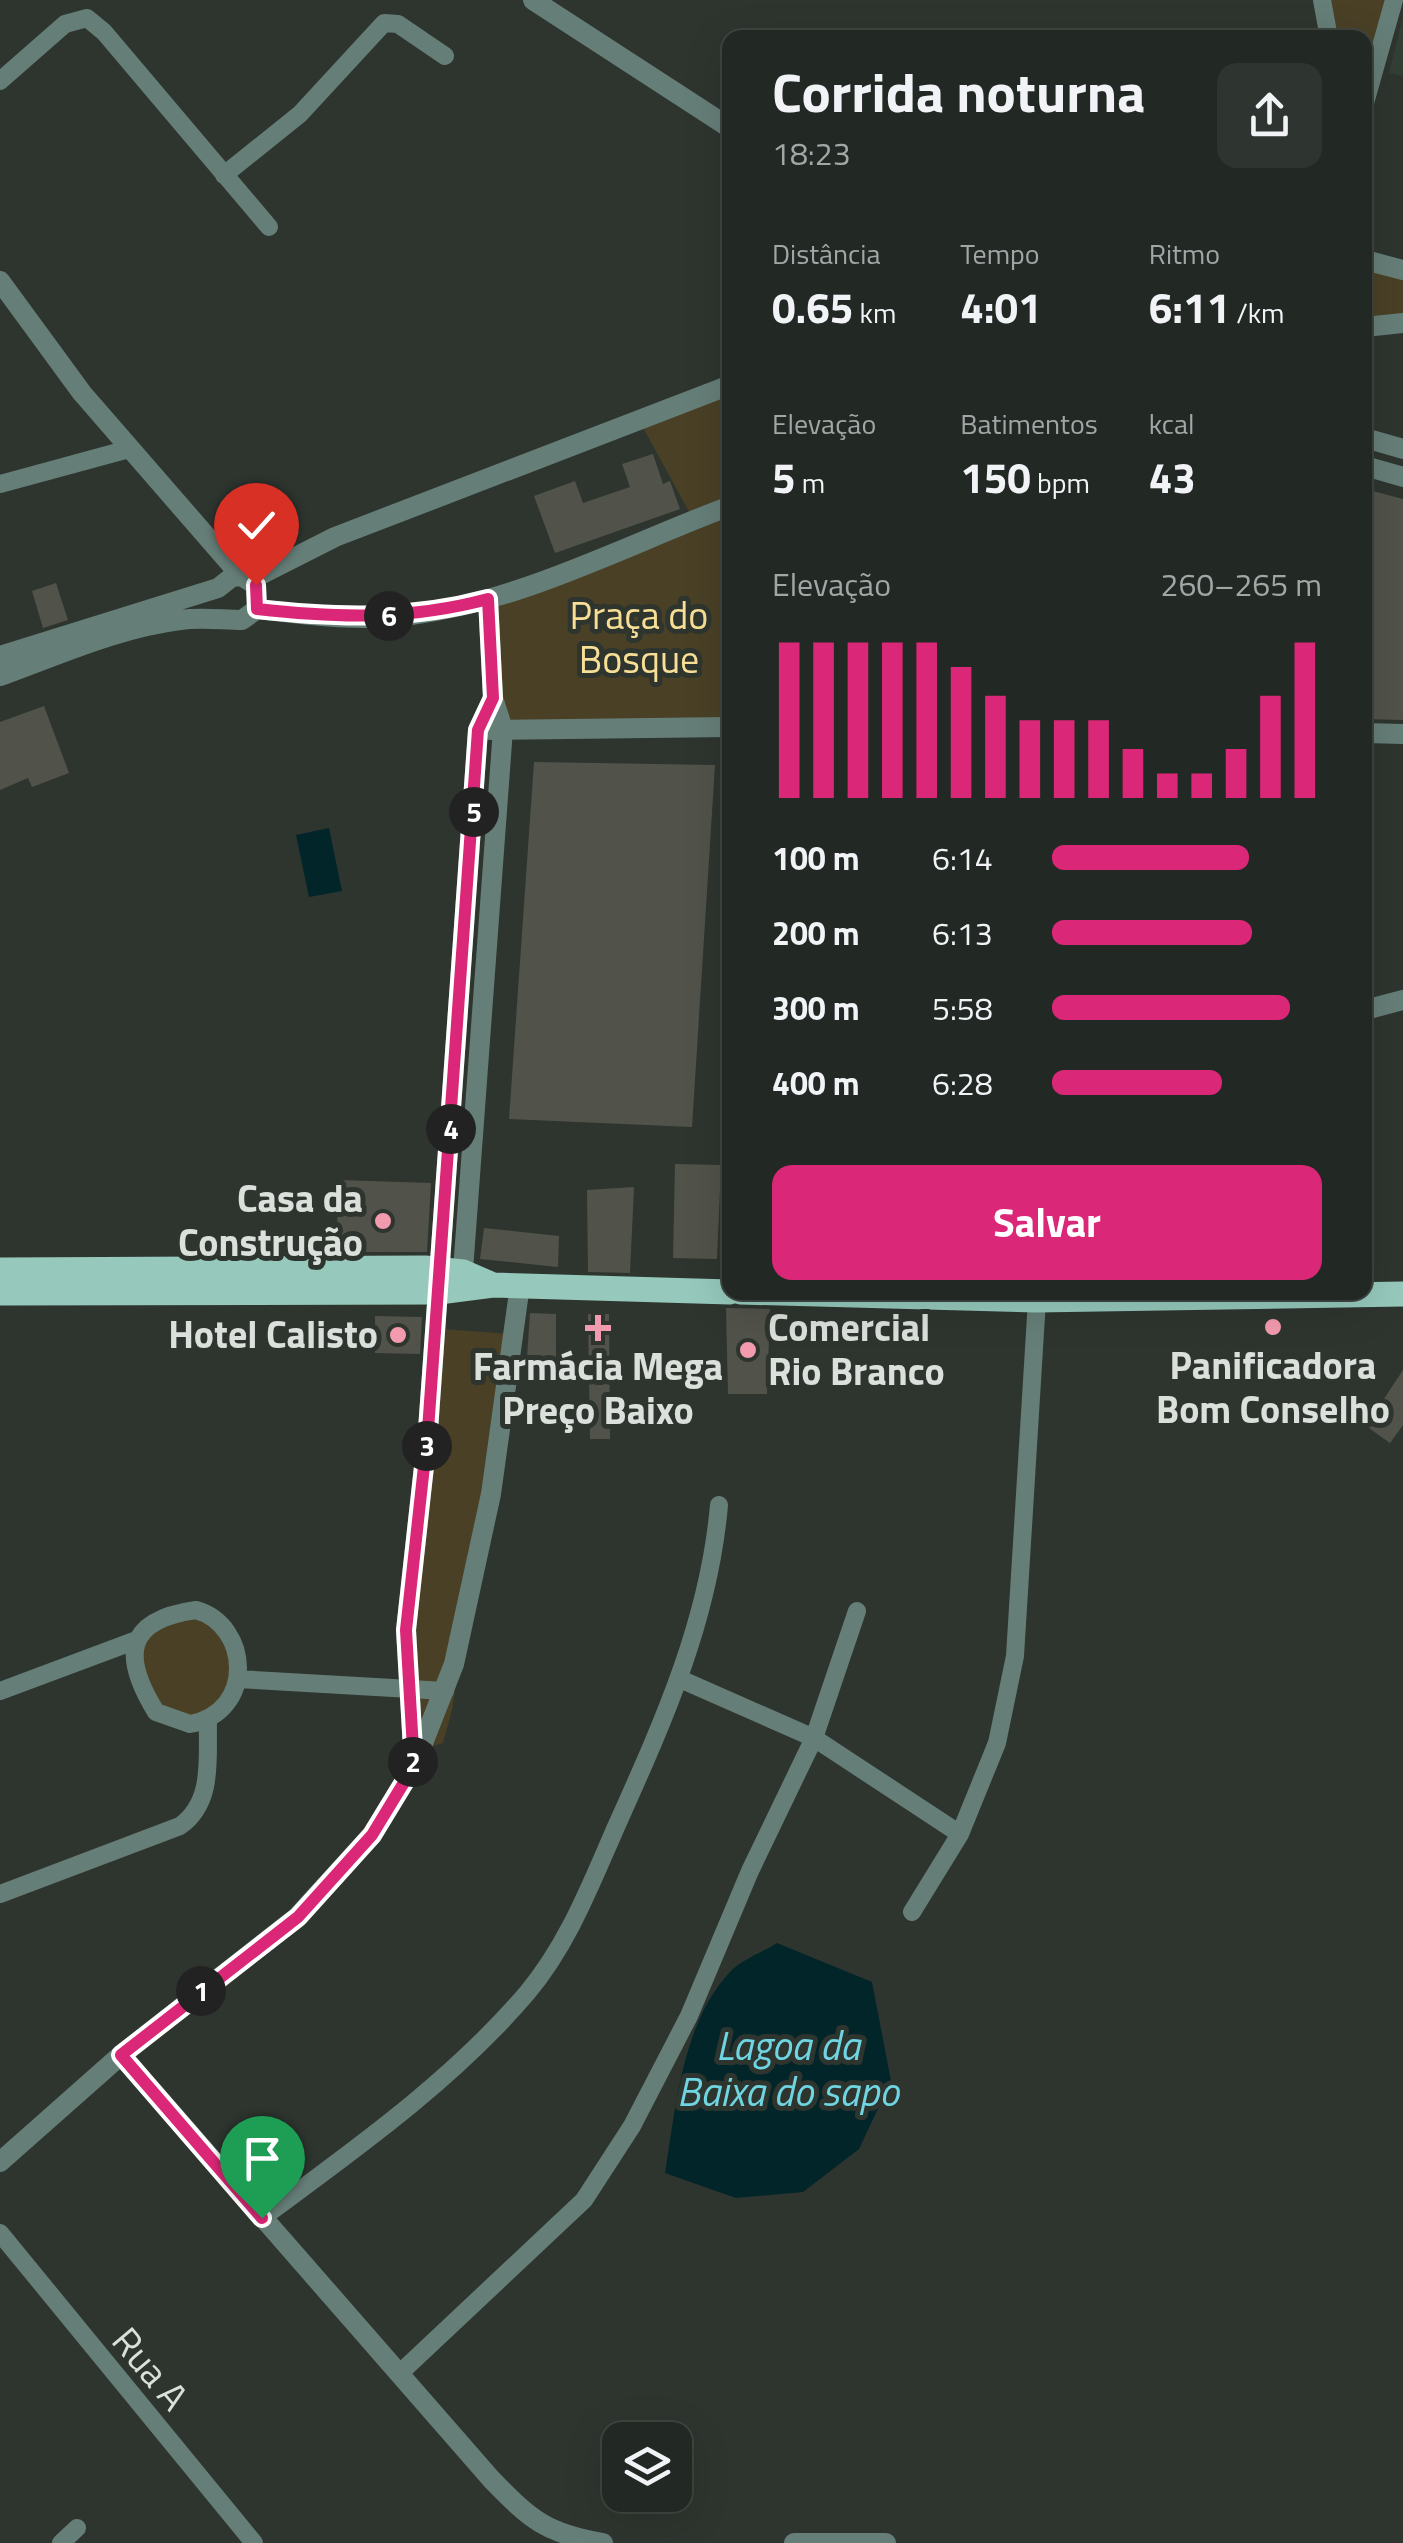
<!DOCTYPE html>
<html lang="pt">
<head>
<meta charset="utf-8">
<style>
  body { margin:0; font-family:"Titillium Web",sans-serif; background:#2e3430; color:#f1f3f6; height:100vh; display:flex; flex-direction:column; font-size:38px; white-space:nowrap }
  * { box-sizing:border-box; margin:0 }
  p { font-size:32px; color:#a2a6a6 }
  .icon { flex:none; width:55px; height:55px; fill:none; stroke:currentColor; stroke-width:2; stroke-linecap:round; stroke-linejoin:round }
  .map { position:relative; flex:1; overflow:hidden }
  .sheet { position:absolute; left:722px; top:30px; width:650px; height:1270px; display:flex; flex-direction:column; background:#222823; border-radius:20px; box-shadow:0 10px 40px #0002,0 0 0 2px #3f4441 }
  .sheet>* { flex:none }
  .buttons { position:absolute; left:602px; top:2422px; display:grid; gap:20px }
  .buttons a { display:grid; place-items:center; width:90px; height:90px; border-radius:20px; background:#222823; box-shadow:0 10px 40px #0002,0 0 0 2px #3f4441; font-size:50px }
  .pin { position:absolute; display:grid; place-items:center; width:85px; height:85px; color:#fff; margin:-102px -42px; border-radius:50% 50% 50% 0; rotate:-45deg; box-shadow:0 0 10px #0007 }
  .pin .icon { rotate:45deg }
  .km { position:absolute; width:50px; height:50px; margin:-25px; border-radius:50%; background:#222; color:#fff; font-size:28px; line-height:50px; text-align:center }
  .round { display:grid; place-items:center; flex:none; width:105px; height:105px; border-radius:20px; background:#2e3430 }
  .overview { display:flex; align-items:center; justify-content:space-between; height:170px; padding:0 50px }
  h1 { font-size:55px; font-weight:700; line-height:75px }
  .stats { display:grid; grid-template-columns:repeat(3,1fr); gap:15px; height:170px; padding:10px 50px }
  .stats div { display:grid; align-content:center }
  .stats b { font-size:42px; font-weight:700 }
  .stats small { font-size:28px; font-weight:400 }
  .stats p { font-size:28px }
  .chart { height:280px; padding:20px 50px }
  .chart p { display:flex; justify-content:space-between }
  .chart svg { width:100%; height:180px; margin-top:10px; stroke:#db2777; stroke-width:6 }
  .button { display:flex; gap:20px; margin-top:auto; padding:20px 50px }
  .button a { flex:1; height:115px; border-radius:20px; background:#db2777; color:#fff; font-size:40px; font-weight:700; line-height:115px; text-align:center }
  ul { padding:0 50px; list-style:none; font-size:32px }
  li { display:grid; grid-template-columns:160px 120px 1fr; align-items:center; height:75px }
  li i { height:25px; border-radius:12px; background:#db2777 }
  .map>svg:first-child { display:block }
</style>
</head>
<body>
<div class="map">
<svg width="1403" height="2543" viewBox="0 0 1403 2543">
  <rect width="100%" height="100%" fill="#2e352f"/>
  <!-- built -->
  <path fill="#333f35" d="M1403 17V76L1389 73Z"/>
  <!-- green -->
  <path fill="#494026" d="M1322 0H1394L1365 103V38L1330 37Z
    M1365 261 1403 272V322L1365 327Z
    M730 387V727L503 729 489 599 693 519 640 422Z
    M443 1329 510 1334 452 1710 443 1743 413 1753 405 1670Z
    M194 1614 232 1645 228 1705 187 1720 156 1712C150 1701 139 1688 136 1676 125 1637 163 1617 194 1614Z"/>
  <!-- water -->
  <path fill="#02252a" d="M329 828 342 891 309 897 296 835Z
    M777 1943 872 1982 891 2081 859 2149 803 2192 736 2198 665 2173C676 2107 682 2023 730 1972 741 1960 763 1952 777 1943Z"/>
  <!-- building -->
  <path fill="#51534a" d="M653 454 663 484 670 481 680 509 555 553 534 496 575 481 583 503 630 487 622 464Z
    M1365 489 1403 499V720L1365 719Z
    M56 583 68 620 43 628 32 591Z
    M44 706 69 773 32 787 28 778 0 790V722Z
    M534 762 715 765 692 1127 509 1119Z
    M675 1164 721 1165 717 1259 673 1258Z
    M339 1180 431 1183 427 1252H336Z
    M634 1187 630 1273 588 1272 587 1190Z
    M484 1228 559 1236 558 1267 480 1259Z
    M726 1308 770 1309 767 1394H728Z
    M530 1313 556 1314V1374L526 1372Z
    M588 1314H609L610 1439H590Z
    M375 1316 422 1317 420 1354 375 1353Z
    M1403 1370V1425L1390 1443 1366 1426Z"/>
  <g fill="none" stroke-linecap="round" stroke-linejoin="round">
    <!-- minor -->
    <path stroke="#667e78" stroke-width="18" d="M1322 0 1329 38
      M0 81 65 24 87 18 104 32 269 227
      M1365 103 1394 0
      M224 175 300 114 384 23 398 24 445 56
      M0 484 129 449
      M196 1610C250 1625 256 1712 190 1724L156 1712C122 1657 124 1620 196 1610Z
      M237 1679 445 1691
      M680 1679 814 1738 857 1611
      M0 1691 134 1641
      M0 1894 180 1826C214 1802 207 1759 208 1721
      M912 1912 960 1834
      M262 2218C354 2150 452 2081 527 1993 568 1944 590 1886 616 1827 663 1722 709 1621 719 1505
      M0 2233 254 2543
      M399 2374 584 2200 632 2126 689 2016 750 1871 814 1738 960 1834 997 1743 1015 1656 1037 1300
      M61 2543 77 2528"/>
    <!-- tertiary -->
    <path stroke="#667e78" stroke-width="20" d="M533 0 730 128
      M1365 260 1403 270
      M0 281 82 393 241 576 256 585 257 609
      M1365 327 1403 323
      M1365 438 1403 449
      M1365 466 1403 477
      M250 580 335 537 730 385
      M257 609C308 615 360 622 411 615 522 601 626 545 730 506
      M0 656 218 588 232 577 241 576
      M0 676C59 655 117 628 180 620 202 617 222 620 242 620L257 609
      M490 730 730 727
      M1365 733 1403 734
      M1365 1010 1403 1000
      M462 1284 503 729 493 698 488 599
      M414 1766 406 1630 428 1430 478 730 493 698
      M121 2055 492 2480C531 2520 547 2534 603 2543
      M0 2162 121 2055 297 1917 372 1835 414 1766 454 1664 491 1494 520 1285
      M794 2543H886"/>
    <!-- primary -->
    <path stroke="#96c9bc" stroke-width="25" d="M0 1270 425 1268 463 1272 493 1285
      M740 1292 1037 1300 1403 1294
      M0 1293 439 1292 493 1285 730 1292"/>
  </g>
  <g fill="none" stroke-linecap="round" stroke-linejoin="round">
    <defs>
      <path id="route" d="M256 585 257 609C337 618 410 620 488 599L493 698 478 730 428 1430 406 1630 414 1766 372 1835 298 1917 121 2055 262 2218"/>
    </defs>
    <!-- route casing -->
    <use href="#route" stroke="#fff" stroke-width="20"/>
    <!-- route -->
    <use href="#route" stroke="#db2777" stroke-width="12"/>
  </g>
  <!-- markers -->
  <g fill="#f29aae" stroke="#2e352f" stroke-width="4">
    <circle cx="383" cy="1221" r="10"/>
    <circle cx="1273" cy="1327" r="10"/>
    <path d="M593 1313h10v10h10v10h-10v10h-10v-10h-10v-10h10z"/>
    <circle cx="398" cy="1335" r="10"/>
    <circle cx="748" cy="1350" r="10"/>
  </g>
  <g text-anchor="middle" stroke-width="10" stroke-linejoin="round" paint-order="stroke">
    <!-- park labels -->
    <g font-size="38" fill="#f8df95" stroke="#2e352f">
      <text x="639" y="629">Praça do<tspan x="639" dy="44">Bosque</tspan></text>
    </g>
    <!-- poi labels -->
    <g font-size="38" font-weight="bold" fill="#dce0dc" stroke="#2e352f" text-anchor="end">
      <text x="363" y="1212">Casa da<tspan x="363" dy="44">Construção</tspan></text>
      <text x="768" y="1341" text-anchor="start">Comercial<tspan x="768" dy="44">Rio Branco</tspan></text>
      <text x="378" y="1348">Hotel Calisto</text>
      <text x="1273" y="1379" text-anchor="middle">Panificadora<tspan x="1273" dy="44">Bom Conselho</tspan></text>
      <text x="598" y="1380" text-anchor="middle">Farmácia Mega<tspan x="598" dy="44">Preço Baixo</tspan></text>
    </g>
    <!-- street labels -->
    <g font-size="38" fill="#dce0dc" stroke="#2e352f">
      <text transform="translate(150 2369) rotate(50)" y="13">Rua A</text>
    </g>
    <!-- water labels -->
    <g font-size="40" font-style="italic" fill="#6fd5e2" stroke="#2e352f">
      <text x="788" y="2060">Lagoa da<tspan x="788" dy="46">Baixa do sapo</tspan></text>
    </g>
  </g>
</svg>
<div class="buttons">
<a><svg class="icon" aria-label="layers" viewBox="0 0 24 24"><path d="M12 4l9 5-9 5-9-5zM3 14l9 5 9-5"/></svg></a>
</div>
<div class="pin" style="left:262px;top:2218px;background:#1e9e55"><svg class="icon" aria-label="arrive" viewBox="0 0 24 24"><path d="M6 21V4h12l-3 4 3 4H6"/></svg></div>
<div class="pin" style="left:256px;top:585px;background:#d93025"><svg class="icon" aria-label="check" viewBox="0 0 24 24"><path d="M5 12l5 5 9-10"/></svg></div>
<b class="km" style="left:201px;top:1991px">1</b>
<b class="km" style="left:413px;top:1762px">2</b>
<b class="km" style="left:427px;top:1446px">3</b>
<b class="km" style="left:451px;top:1129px">4</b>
<b class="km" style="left:474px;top:812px">5</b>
<b class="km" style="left:389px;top:616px">6</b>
<section class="sheet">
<div class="overview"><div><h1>Corrida noturna</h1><p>18:23</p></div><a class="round"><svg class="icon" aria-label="share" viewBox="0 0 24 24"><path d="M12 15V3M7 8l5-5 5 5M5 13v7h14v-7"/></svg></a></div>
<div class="stats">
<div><p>Distância</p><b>0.65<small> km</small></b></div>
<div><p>Tempo</p><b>4:01</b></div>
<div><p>Ritmo</p><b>6:11<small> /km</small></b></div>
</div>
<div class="stats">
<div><p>Elevação</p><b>5<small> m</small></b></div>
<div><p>Batimentos</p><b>150<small> bpm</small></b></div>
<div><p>kcal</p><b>43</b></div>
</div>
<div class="chart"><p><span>Elevação</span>260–265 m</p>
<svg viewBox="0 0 160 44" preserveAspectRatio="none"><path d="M5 44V6M15 44V6M25 44V6M35 44V6M45 44V6M55 44V12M65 44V19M75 44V25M85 44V25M95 44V25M105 44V32M115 44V38M125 44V38M135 44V32M145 44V19M155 44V6"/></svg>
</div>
<ul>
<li><b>100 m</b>6:14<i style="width:73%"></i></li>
<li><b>200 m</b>6:13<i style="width:74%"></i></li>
<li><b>300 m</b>5:58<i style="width:88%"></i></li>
<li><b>400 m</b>6:28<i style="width:63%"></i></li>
</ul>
<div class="button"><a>Salvar</a></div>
</section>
</div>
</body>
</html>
